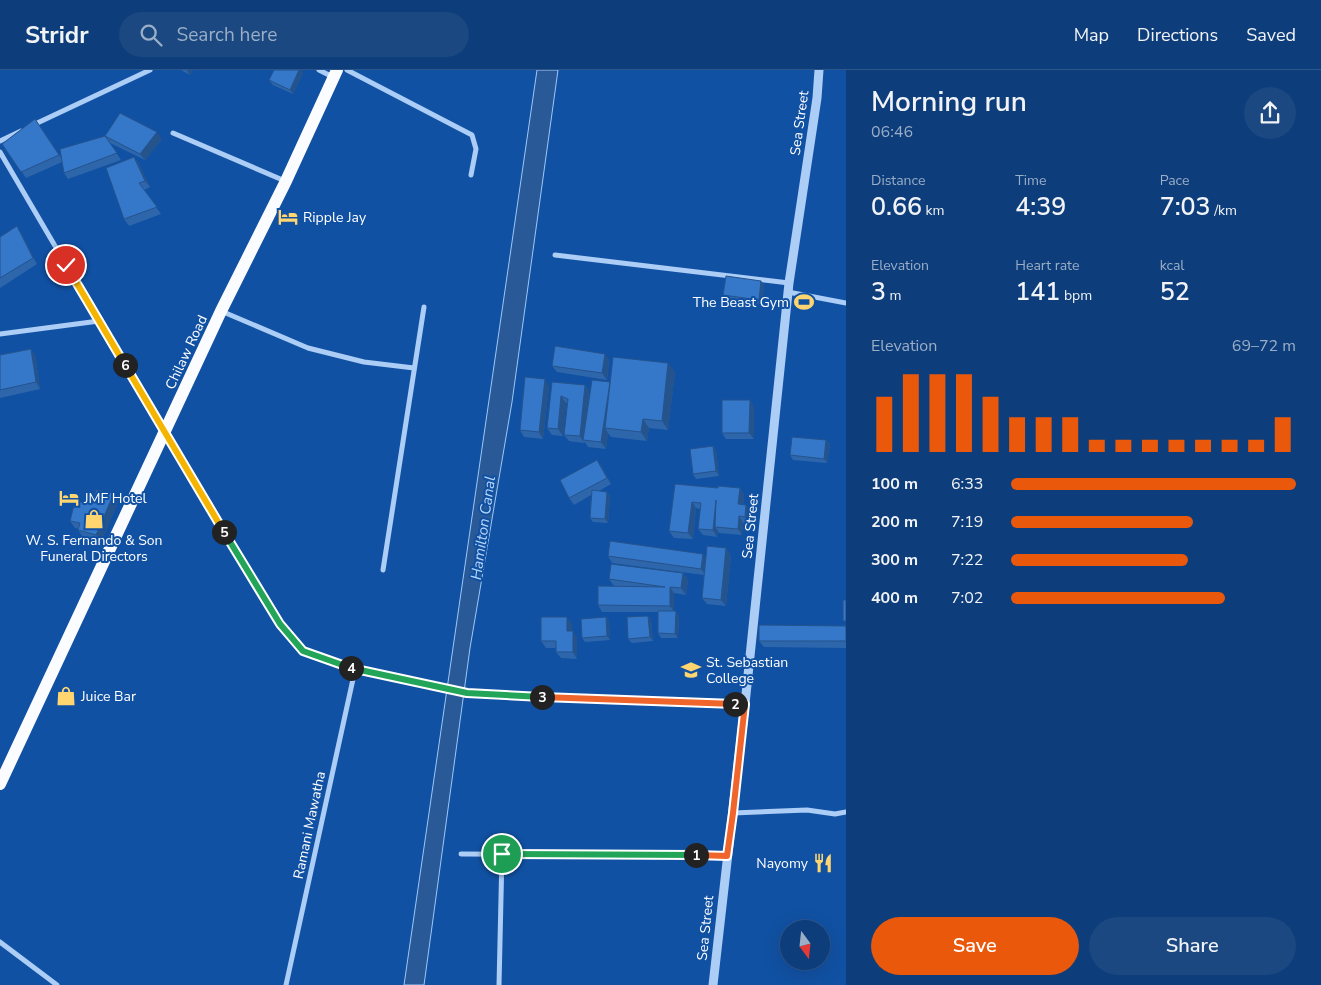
<!DOCTYPE html>
<html lang="en">
<head>
<meta charset="utf-8">
<style>
  body { margin:0; font-family:"Nunito Sans",sans-serif; background:#1b4881; color:#f1f3f6; height:100vh; display:flex; flex-direction:column; font-size:19px; white-space:nowrap }
  * { box-sizing:border-box; margin:0 }
  p { font-size:16px; color:#9aaec7 }
  .icon { flex:none; width:28px; height:28px; fill:none; stroke:currentColor; stroke-width:2; stroke-linecap:round; stroke-linejoin:round }
  .map { position:relative; flex:1; overflow:hidden }
  .details { display:flex; flex-direction:column; background:#0d3d7a; width:475px }
  .details>* { flex:none }
  .needle { width:32px; rotate:165deg }
  .fabs { position:absolute; left:780px; top:850px; display:grid; gap:10px }
  .fabs a { display:grid; place-items:center; width:50px; height:50px; border-radius:50%; background:#0d3d7a; box-shadow:0 5px 20px #0002,0 0 0 1px #2d568b; font-size:25px }
  .pin { position:absolute; display:grid; place-items:center; width:42px; height:42px; color:#fff; margin:-21px; border:2px solid #fff; border-radius:50%; box-shadow:0 1px 5px #0007 }
  .km { position:absolute; width:25px; height:25px; margin:-12px; border-radius:50%; background:#222; color:#fff; font-size:14px; line-height:25px; text-align:center }
  .round { display:grid; place-items:center; flex:none; width:52px; height:52px; border-radius:26px; background:#1b4881 }
  .summary { display:flex; align-items:center; justify-content:space-between; height:85px; padding:0 25px }
  h1 { font-size:28px; font-weight:600; line-height:38px }
  .stats { display:grid; grid-template-columns:repeat(3,1fr); gap:8px; height:85px; padding:5px 25px }
  .stats div { display:grid; align-content:center }
  .stats b { font-size:25px; font-weight:600 }
  .stats small { font-size:14px; font-weight:400 }
  .stats p { font-size:14px }
  .chart { height:140px; padding:10px 25px }
  .chart p { display:flex; justify-content:space-between }
  .chart svg { width:100%; height:90px; margin-top:5px; stroke:#ea580c; stroke-width:6 }
  .action { display:flex; gap:10px; margin-top:auto; padding:10px 25px }
  .action a { flex:1; height:58px; border-radius:30px; background:#ea580c; color:#fff; font-size:20px; font-weight:600; line-height:58px; text-align:center }
  .action a+a { background:#1b4881; color:#f1f3f6 }
  ul { padding:0 25px; list-style:none; font-size:16px }
  li { display:grid; grid-template-columns:80px 60px 1fr; align-items:center; height:38px }
  li i { height:12px; border-radius:6px; background:#ea580c }
  header { display:flex; align-items:center; gap:30px; box-sizing:border-box; height:70px; padding:0 25px; background:#0d3d7a; border-bottom:1px solid #2d568b }
  header strong { font-size:24px }
  nav { display:flex; gap:28px; margin-inline-start:auto; font-size:18px }
  .search { width:350px; height:45px; background:#1b4881; display:flex; align-items:center; gap:12px; box-sizing:border-box; padding:0 18px; border-radius:28px; color:#9aaec7; font-size:19px }
  main { display:flex; flex:1; min-height:0 }
  .map>svg:first-child { display:block }
</style>
</head>
<body>
<header>
<strong>Stridr</strong>
<div class="search"><svg class="icon" aria-label="search" viewBox="0 0 24 24"><circle cx="10" cy="10" r="6"/><path d="M15 15l6 6"/></svg>Search here</div>
<nav><a>Map</a><a>Directions</a><a>Saved</a></nav>
</header>
<main>
<div class="map">
<svg width="846" height="915" viewBox="0 0 846 915">
  <rect width="100%" height="100%" fill="#1151a3"/>
  <!-- water -->
  <path fill="#295996" stroke="#9dc8f9" d="M537 0H558L512 332 470 578 424 915H404Z"/>
  <g fill="none" stroke-linecap="round" stroke-linejoin="round">
    <!-- minor -->
    <path stroke="#abcdf6" stroke-width="5" d="M319 0 333 7
      M347 0 472 65 476 79 471 105
      M33 55 150 0
      M173 63 285 111
      M0 71 21 61
      M0 82 164 362 280 554 303 581 355 600 467 623 745 634
      M555 185 789 213
      M788 222 846 233
      M221 241 308 278 364 292 414 298
      M0 264 99 251
      M383 500 424 237
      M733 743 807 740 835 744 846 742
      M461 784 727 786
      M0 872 57 915
      M286 915 355 600
      M499 915 502 784"/>
    <!-- tertiary -->
    <path stroke="#abcdf6" stroke-width="9" d="M713 915 745 634 789 213 817 28 819 0"/>
    <!-- primary -->
    <path stroke="#fafcff" stroke-width="12" d="M0 714 221 241 286 111 337 0"/>
  </g>
  <!-- wall -->
  <path fill="#2e66ac" d="M181 0H193L190 5Z
    M303 3 293 24 273 15 269 10Z
    M35 49 62 89 105 66 162 69 145 90 110 73 121 90 68 109 64 103 62 92 26 108 2 74Z
    M134 87 139 94 150 117 144 120 161 144 129 156 124 149Z
    M21 163 37 194 0 218V167Z
    M761 211 764 215 762 234 726 230 723 225Z
    M31 279 35 285 40 319 0 328V285Z
    M609 290 607 310 557 302 552 296Z
    M675 302 668 360 649 358 647 371 611 367 608 363 606 379 588 377 585 372 584 373 569 371 564 365 567 333H566L563 366 552 365 547 358 552 312 585 315 589 321 588 339 610 314Z
    M549 316 543 369 524 367 520 360Z
    M750 330 754 337V369H726L722 363Z
    M826 370 830 374 827 393 793 390 790 385Z
    M713 376 716 380 719 406 696 409 693 404Z
    M597 390 602 397 611 414 599 421 607 422 610 426 608 453 593 452 590 448 591 425 574 435 569 428Z
    M675 414 718 418H740L744 425 743 435H746L751 442 750 454 743 453 742 465 719 463 718 461 717 467 703 465 698 459 700 439 696 438 693 469 674 468 669 461Z
    M119 430 101 472 83 467 78 460 79 459 75 458 70 451 92 434Z
    M726 478 731 485 726 536 707 534 702 528 704 505 612 493 608 486 706 488Z
    M683 503 688 510 686 525 674 523V541L679 546 678 568H661L658 563V542H602L598 535 617 516H614L609 509Z
    M648 546 651 550 653 571 632 573 628 569Z
    M606 547 609 552 610 570 585 572 582 568Z
    M572 554V561L577 568V589L561 588 556 582V578H546L541 571Z
    M846 556V578L764 577 759 571Z"/>
  <!-- shaded-wall -->
  <path fill="#25538c" d="M188 0H193L190 5 187 1Z
    M299 0H301L303 3 293 24 290 20Z
    M157 62 162 69 145 90 140 84Z
    M134 87 139 94 150 117 145 111Z
    M17 156 21 163 37 194 33 188Z
    M761 211 764 215 762 234 759 230Z
    M31 279 35 285 40 319 36 312Z
    M605 284 609 290 607 310 602 303Z
    M668 293 675 302 668 360 662 351Z
    M545 309 549 316 543 369 539 362Z
    M610 312 614 319 605 358 608 363 606 379 601 372Z
    M585 315 589 321 585 370H583L584 373 580 366Z
    M561 326 566 333 563 366 558 359Z
    M750 330 754 337V369L749 363Z
    M643 349 649 358 647 371 641 362Z
    M826 370 830 374 827 393 824 389Z
    M713 376 716 380 719 406 716 401Z
    M597 390 602 397 611 414 607 408Z
    M740 418 744 425 743 441 738 434Z
    M607 422 610 426 608 453 605 449Z
    M114 423 119 430 101 472 96 465Z
    M716 430 715 457 718 461 717 467 713 460Z
    M692 432 696 438 693 469 688 463Z
    M746 435 751 442 750 454 745 447Z
    M739 446 743 453 742 465 738 459Z
    M726 478 731 485 726 536 721 530Z
    M703 484 708 490 706 505 701 499Z
    M683 503 688 510 686 525 681 518Z
    M670 517 674 523V542L670 536Z
    M676 541 679 546 678 568 675 564Z
    M648 546 651 550 653 571 650 567Z
    M567 547 572 554V568L567 561Z
    M606 547 609 552 610 570 607 566Z
    M573 561 577 568V589L573 582Z"/>
  <!-- building -->
  <path fill="#3577c8" stroke="#25538c" d="M274 0H299L290 20 269 10Z
    M120 43 157 62 140 84 105 66Z
    M35 49 59 85 21 102 2 74Z
    M105 66 117 83 64 103 60 79Z
    M134 87 145 111 139 113 157 137 124 149 106 98Z
    M17 156 33 188 0 208V167Z
    M726 206 761 211 759 230 723 225Z
    M555 276 605 284 602 303 552 296Z
    M31 279 36 312 0 320V285Z
    M613 287 668 293 662 351 643 349 641 362 605 358Z
    M525 307 545 309 539 362 520 360Z
    M592 310 610 312 601 372 583 370Z
    M552 312 585 315 580 366 564 365 568 329 561 326 558 359 547 358Z
    M722 330H750L749 363H722Z
    M792 367 826 370 824 389 790 385Z
    M713 376 716 401 693 404 690 379Z
    M597 390 607 408 569 428 560 410Z
    M675 414 718 418V416L740 418 738 434 746 435 745 447 739 446 738 459 715 457 716 430 713 460 698 459 701 433 692 432 688 463 669 461Z
    M96 420 114 423 96 465 78 460 80 453 70 451 75 431 92 434Z
    M592 420 607 422 605 449 590 448Z
    M610 471 703 484 701 499 608 486Z
    M707 476 726 478 721 530 702 528Z
    M611 494 683 503 681 518 670 517V536L598 535V516L665 517 609 509Z
    M843 530H846V551H843Z
    M658 541H676L675 564 658 563Z
    M648 546 650 567 628 569 627 547Z
    M541 547H567V561H573V582H556V571H541Z
    M606 547 607 566 582 568 581 549Z
    M759 555 846 556V571H759Z"/>
  <g fill="none" stroke-linecap="round" stroke-linejoin="round">
    <defs>
      <path id="split-1" d="M502 784 696 785"/>
      <path id="split-2" d="M696 785 727 786 733 743 745 634H735"/>
      <path id="split-3" d="M542 627 735 634"/>
      <path id="split-4" d="M351 598 467 623 542 627"/>
      <path id="split-5" d="M224 462 280 554 303 581 351 598"/>
      <path id="split-6" d="M125 295 224 462"/>
      <path id="split-7" d="M66 195 125 295"/>
    </defs>
    <!-- split-1 casing -->
    <use href="#split-1" stroke="#fff" stroke-width="10"/>
    <!-- split-2 casing -->
    <use href="#split-2" stroke="#fff" stroke-width="10"/>
    <!-- split-3 casing -->
    <use href="#split-3" stroke="#fff" stroke-width="10"/>
    <!-- split-4 casing -->
    <use href="#split-4" stroke="#fff" stroke-width="10"/>
    <!-- split-5 casing -->
    <use href="#split-5" stroke="#fff" stroke-width="10"/>
    <!-- split-6 casing -->
    <use href="#split-6" stroke="#fff" stroke-width="10"/>
    <!-- split-7 casing -->
    <use href="#split-7" stroke="#fff" stroke-width="10"/>
    <!-- split-1 -->
    <use href="#split-1" stroke="#22a559" stroke-width="6"/>
    <!-- split-2 -->
    <use href="#split-2" stroke="#f0652b" stroke-width="6"/>
    <!-- split-3 -->
    <use href="#split-3" stroke="#f0652b" stroke-width="6"/>
    <!-- split-4 -->
    <use href="#split-4" stroke="#22a559" stroke-width="6"/>
    <!-- split-5 -->
    <use href="#split-5" stroke="#22a559" stroke-width="6"/>
    <!-- split-6 -->
    <use href="#split-6" stroke="#f5b400" stroke-width="6"/>
    <!-- split-7 -->
    <use href="#split-7" stroke="#f5b400" stroke-width="6"/>
  </g>
  <!-- icons -->
  <defs>
    <symbol id="hotel-bare" viewBox="-9 -9 18 18"><path d="M-6-4.5h1.5V1H6V5H4.5V3h-9V5H-6ZM-4 0a1.8 1.8 0 1 1 3.6 0ZM.5 0V-2.5h3Q6-2.5 6 0Z" fill="#ffd570" stroke="#1151a3" stroke-width="2.5" paint-order="stroke"/></symbol>
    <symbol id="stadium-bare" viewBox="-9 -9 18 18"><path d="M0-5a6.5 5 0 1 0 0 10a6.5 5 0 1 0 0-10ZM-3.5-1.8h7v3.6h-7Z" fill="#ffd570" stroke="#1151a3" stroke-width="2.5" paint-order="stroke"/></symbol>
    <symbol id="shop-bare" viewBox="-9 -9 18 18"><path d="M-5-2.5h2.3a2.7 3.5 0 0 1 5.4 0H5L5.5 6h-11ZM-1.5-2.5h3a1.5 2.3 0 0 0-3 0Z" fill="#ffd570" stroke="#1151a3" stroke-width="2.5" paint-order="stroke"/></symbol>
    <symbol id="school-bare" viewBox="-9 -9 18 18"><path d="M0-5L7-2L0 1L-7-2ZM-4 1L0 2.5L4 1V4Q0 6-4 4Z" fill="#ffd570" stroke="#1151a3" stroke-width="2.5" paint-order="stroke"/></symbol>
    <symbol id="restaurant-bare" viewBox="-9 -9 18 18"><path d="M-5-6h1v4h1v-4h1v4h1v-4h1v5L-1.5 .5V6h-2V.5L-5-1ZM5-6V6H3V1.5H1.5Q1.5-4 5-6Z" fill="#ffd570" stroke="#1151a3" stroke-width="2.5" paint-order="stroke"/></symbol>
  </defs>
  <g fill-rule="evenodd">
    <use href="#hotel-bare" x="274" y="133" width="28" height="28"/>
    <use href="#stadium-bare" x="790" y="218" width="28" height="28"/>
    <use href="#hotel-bare" x="55" y="414" width="28" height="28"/>
    <use href="#shop-bare" x="80" y="435" width="28" height="28"/>
    <use href="#school-bare" x="677" y="586" width="28" height="28"/>
    <use href="#shop-bare" x="52" y="612" width="28" height="28"/>
    <use href="#restaurant-bare" x="809" y="779" width="28" height="28"/>
  </g>
  <g text-anchor="middle" stroke-width="4" stroke-linejoin="round" paint-order="stroke">
    <!-- street labels -->
    <g font-size="14" fill="#fff" stroke="#1151a3">
      <text transform="translate(799 53) rotate(-82)" y="5">Sea Street</text>
      <text transform="translate(186 282) rotate(-65)" y="5">Chilaw Road</text>
      <text transform="translate(750 456) rotate(-84)" y="5">Sea Street</text>
      <text transform="translate(309 755) rotate(-78)" y="5">Ramani Mawatha</text>
      <text transform="translate(705 858) rotate(-84)" y="5">Sea Street</text>
    </g>
    <!-- poi labels -->
    <g font-size="14" fill="#fff" stroke="#1151a3" text-anchor="start">
      <text x="303" y="152">Ripple Jay</text>
      <text x="789" y="237" text-anchor="end">The Beast Gym</text>
      <text x="84" y="433">JMF Hotel</text>
      <text x="94" y="475" text-anchor="middle">W. S. Fernando &amp; Son<tspan x="94" dy="16">Funeral Directors</tspan></text>
      <text x="706" y="597">St. Sebastian<tspan x="706" dy="16">College</tspan></text>
      <text x="81" y="631">Juice Bar</text>
      <text x="808" y="798" text-anchor="end">Nayomy</text>
    </g>
    <!-- water labels -->
    <g font-size="15" font-style="italic" fill="#b8d7fc" stroke="#1151a3">
      <text transform="translate(483 458) rotate(-82)" y="5">Hamilton Canal</text>
    </g>
  </g>
</svg>
<div class="fabs">
<a><svg class="needle" viewBox="-14 -14 28 28"><path d="M0-13l5 13h-10z" fill="#e53935"/><path d="M0 13l5-13h-10z" fill="#9aaec7"/></svg></a>
</div>
<div class="pin" style="left:502px;top:784px;background:#1e9e55"><svg class="icon" aria-label="arrive" viewBox="0 0 24 24"><path d="M6 21V4h12l-3 4 3 4H6"/></svg></div>
<div class="pin" style="left:66px;top:195px;background:#d93025"><svg class="icon" aria-label="check" viewBox="0 0 24 24"><path d="M5 12l5 5 9-10"/></svg></div>
<b class="km" style="left:696px;top:785px">1</b>
<b class="km" style="left:735px;top:634px">2</b>
<b class="km" style="left:542px;top:627px">3</b>
<b class="km" style="left:351px;top:598px">4</b>
<b class="km" style="left:224px;top:462px">5</b>
<b class="km" style="left:125px;top:295px">6</b>
</div>
<section class="details">
<div class="summary"><div><h1>Morning run</h1><p>06:46</p></div><a class="round"><svg class="icon" aria-label="share" viewBox="0 0 24 24"><path d="M12 15V3M7 8l5-5 5 5M5 13v7h14v-7"/></svg></a></div>
<div class="stats">
<div><p>Distance</p><b>0.66<small> km</small></b></div>
<div><p>Time</p><b>4:39</b></div>
<div><p>Pace</p><b>7:03<small> /km</small></b></div>
</div>
<div class="stats">
<div><p>Elevation</p><b>3<small> m</small></b></div>
<div><p>Heart rate</p><b>141<small> bpm</small></b></div>
<div><p>kcal</p><b>52</b></div>
</div>
<div class="chart"><p><span>Elevation</span>69–72 m</p>
<svg viewBox="0 0 160 44" preserveAspectRatio="none"><path d="M5 44V17M15 44V6M25 44V6M35 44V6M45 44V17M55 44V27M65 44V27M75 44V27M85 44V38M95 44V38M105 44V38M115 44V38M125 44V38M135 44V38M145 44V38M155 44V27"/></svg>
</div>
<ul>
<li><b>100 m</b>6:33<i style="width:100%"></i></li>
<li><b>200 m</b>7:19<i style="width:64%"></i></li>
<li><b>300 m</b>7:22<i style="width:62%"></i></li>
<li><b>400 m</b>7:02<i style="width:75%"></i></li>
</ul>
<div class="action"><a>Save</a><a>Share</a></div>
</section>
</main>
</body>
</html>
